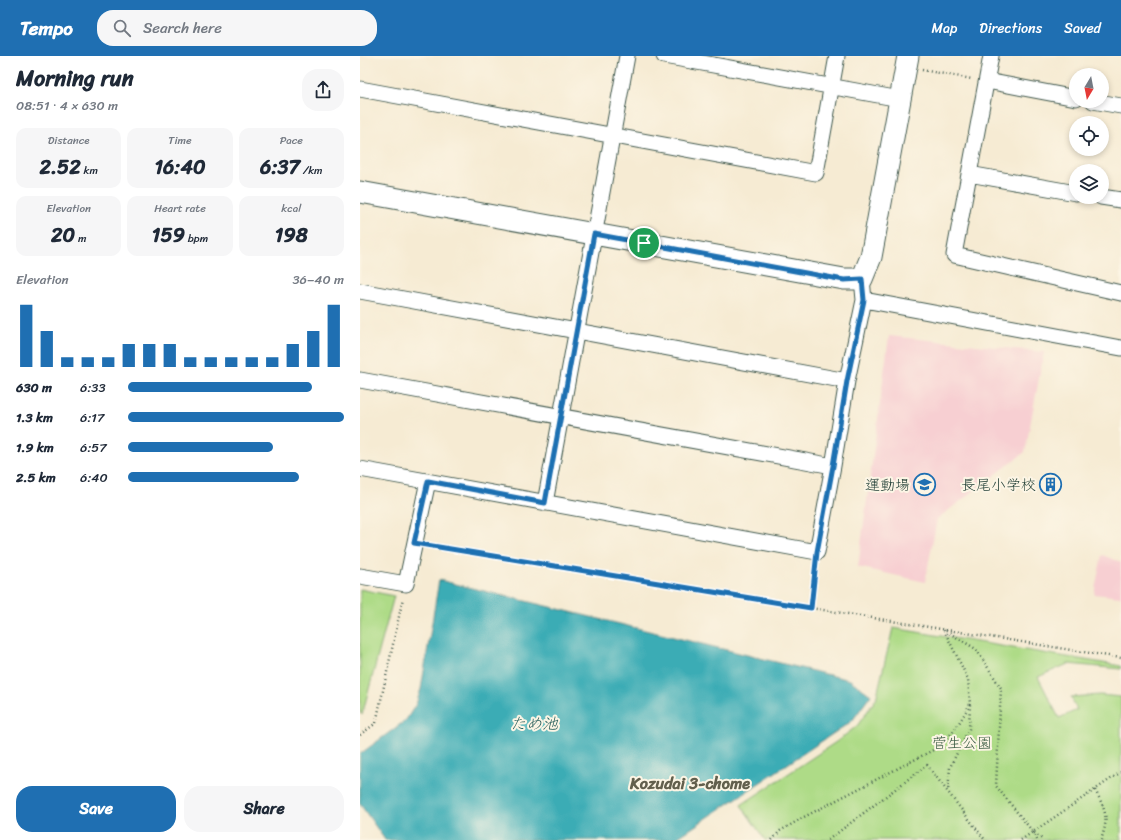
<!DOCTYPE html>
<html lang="en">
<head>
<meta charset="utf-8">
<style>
  body { margin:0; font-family:Sriracha,"Klee One",sans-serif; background:#f6f6f7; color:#1f2937; height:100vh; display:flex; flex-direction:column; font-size:15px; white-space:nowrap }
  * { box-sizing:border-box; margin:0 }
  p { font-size:13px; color:#747a83 }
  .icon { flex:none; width:22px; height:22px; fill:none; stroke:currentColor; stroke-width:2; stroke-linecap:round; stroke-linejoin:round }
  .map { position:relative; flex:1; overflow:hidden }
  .side { display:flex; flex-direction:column; background:#fff; width:360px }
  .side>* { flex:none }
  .needle { width:26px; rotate:190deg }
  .buttons { position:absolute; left:709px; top:12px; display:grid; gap:8px }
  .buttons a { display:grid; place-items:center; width:40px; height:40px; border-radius:50%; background:#fff; box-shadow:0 2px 6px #0003; font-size:20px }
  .pin { position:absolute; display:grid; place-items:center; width:34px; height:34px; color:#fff; margin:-17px; border:2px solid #fff; border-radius:50%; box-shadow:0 1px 4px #0007 }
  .round { display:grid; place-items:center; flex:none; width:42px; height:42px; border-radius:16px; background:#f6f6f7 }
  .overview { display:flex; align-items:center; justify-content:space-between; height:68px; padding:0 16px }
  h1 { font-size:22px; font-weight:700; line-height:30px }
  .metrics { display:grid; grid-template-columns:repeat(3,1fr); gap:6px; height:68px; padding:4px 16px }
  .metrics div { display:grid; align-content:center; border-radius:10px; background:#f6f6f7; text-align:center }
  .metrics b { font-size:20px; font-weight:700 }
  .metrics small { font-size:11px; font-weight:400 }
  .metrics p { font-size:11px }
  .chart { height:112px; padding:8px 16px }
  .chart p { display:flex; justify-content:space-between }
  .chart svg { width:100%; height:72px; margin-top:4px; stroke:#1f6fb2; stroke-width:6 }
  .cta { display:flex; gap:8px; margin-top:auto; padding:8px 16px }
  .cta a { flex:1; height:46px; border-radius:16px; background:#1f6fb2; color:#fff; font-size:16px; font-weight:700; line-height:46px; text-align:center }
  .cta a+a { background:#f6f6f7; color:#1f2937 }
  ul { padding:0 16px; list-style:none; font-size:13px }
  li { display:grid; grid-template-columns:64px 48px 1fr; align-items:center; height:30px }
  li i { height:10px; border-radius:5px; background:#1f6fb2 }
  header { display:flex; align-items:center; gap:24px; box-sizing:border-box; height:56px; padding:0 20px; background:#1f6fb2; color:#fff }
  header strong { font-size:19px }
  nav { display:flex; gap:22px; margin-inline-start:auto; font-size:14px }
  .search { width:280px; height:36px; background:#f6f6f7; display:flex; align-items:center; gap:10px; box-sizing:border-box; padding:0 14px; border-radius:16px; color:#747a83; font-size:15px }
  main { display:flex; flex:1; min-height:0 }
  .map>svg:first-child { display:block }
</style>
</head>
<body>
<header>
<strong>Tempo</strong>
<div class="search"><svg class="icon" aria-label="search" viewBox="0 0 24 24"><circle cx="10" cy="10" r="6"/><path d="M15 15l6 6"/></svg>Search here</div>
<nav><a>Map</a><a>Directions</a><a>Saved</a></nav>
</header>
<main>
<section class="side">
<div class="overview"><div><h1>Morning run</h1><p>08:51 · 4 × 630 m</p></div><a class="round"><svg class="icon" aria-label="share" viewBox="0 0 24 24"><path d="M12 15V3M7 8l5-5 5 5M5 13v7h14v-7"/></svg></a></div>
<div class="metrics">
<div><p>Distance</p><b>2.52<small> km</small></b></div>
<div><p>Time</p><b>16:40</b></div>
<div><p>Pace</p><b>6:37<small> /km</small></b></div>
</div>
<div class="metrics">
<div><p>Elevation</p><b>20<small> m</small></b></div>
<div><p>Heart rate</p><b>159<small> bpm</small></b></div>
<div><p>kcal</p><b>198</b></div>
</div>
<div class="chart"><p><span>Elevation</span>36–40 m</p>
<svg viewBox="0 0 160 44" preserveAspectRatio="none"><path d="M5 44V6M15 44V22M25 44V38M35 44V38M45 44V38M55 44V30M65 44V30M75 44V30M85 44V38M95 44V38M105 44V38M115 44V38M125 44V38M135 44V30M145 44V22M155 44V6"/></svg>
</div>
<ul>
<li><b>630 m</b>6:33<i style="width:85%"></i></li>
<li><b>1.3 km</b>6:17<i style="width:100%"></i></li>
<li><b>1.9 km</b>6:57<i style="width:67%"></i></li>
<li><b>2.5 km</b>6:40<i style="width:79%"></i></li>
</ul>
<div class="cta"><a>Save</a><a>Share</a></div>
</section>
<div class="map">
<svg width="761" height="784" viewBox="0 0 761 784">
  <rect width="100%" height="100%" fill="#fcf5e5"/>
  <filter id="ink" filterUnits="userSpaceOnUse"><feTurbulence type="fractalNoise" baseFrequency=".025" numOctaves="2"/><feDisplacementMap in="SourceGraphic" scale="8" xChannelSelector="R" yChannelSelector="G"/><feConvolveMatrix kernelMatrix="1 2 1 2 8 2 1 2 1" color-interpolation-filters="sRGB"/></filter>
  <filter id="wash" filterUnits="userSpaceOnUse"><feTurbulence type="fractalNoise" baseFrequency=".012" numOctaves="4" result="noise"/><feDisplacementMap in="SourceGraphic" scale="16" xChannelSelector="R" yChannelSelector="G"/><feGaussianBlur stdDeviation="0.9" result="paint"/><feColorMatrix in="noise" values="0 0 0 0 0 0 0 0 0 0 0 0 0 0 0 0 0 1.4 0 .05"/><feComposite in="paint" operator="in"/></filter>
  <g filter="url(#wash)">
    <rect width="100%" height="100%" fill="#f6ebd3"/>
    <!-- built -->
    <path fill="#f7cfd2" d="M529 280 684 296 665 396 577 463 565 526 498 511Z
      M742 499 761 506V541L734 538Z"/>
    <!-- green -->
    <path fill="#aedb87" stroke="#668c5e" d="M0 533 34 540 2 659 0 655Z
      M533 572 761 610V613L708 608 678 621 699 662 717 654 711 641 740 639 761 641V784H405L381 749 476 686 497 670 516 643Z"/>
    <!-- water -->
    <path fill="#3bacb5" stroke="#2d7474" d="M79 524 490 624 511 639 492 665 314 784H25L0 748V698L46 664 56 648 61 633Z"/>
  </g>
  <g filter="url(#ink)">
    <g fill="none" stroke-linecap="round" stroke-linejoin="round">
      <defs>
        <path id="street" d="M304 0 540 43
          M631 0 594 199 761 237
          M627 25 716 42
          M0 33 456 117 477 0
          M733 45 761 50
          M609 118 716 137
          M741 141 761 144
          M0 235 487 325
          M504 244 761 292
          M0 324 473 410
          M0 413 457 496 473 410 487 325 504 244 502 223
          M185 447 267 0
          M0 520 46 528 68 425"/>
        <path id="secondary" d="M0 136 484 223H502L511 201 548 0"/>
      </defs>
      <!-- street casing -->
      <use href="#street" stroke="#3f574c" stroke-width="17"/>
      <!-- secondary casing -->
      <use href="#secondary" stroke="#3f574c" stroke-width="23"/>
      <!-- path -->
      <path stroke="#3f574c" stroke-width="2.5" stroke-dasharray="1 3" stroke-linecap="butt" d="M562 14 612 23
        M68 489 451 552
        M456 509 451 552 761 602
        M584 574 608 623 610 648 609 673 590 711 588 735
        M586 575 616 593 641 632 636 730 673 776 683 784
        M0 679 16 667 43 542
        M735 734C746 755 749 761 741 784
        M673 776 677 784
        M412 784 420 775 444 761 577 692C594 677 599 668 610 648
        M468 784 567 709 625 784
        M661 784 761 716"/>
      <!-- street -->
      <use href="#street" stroke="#fff" stroke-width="15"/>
      <!-- secondary -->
      <use href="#secondary" stroke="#fff" stroke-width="21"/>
    </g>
  </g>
  <g fill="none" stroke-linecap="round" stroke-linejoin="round" filter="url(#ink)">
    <defs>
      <path id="route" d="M234 178 484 224 502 223 504 244 487 325 473 410 457 496 451 552 54 487 68 425 185 447Z"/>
    </defs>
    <!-- route casing -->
    <use href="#route" stroke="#fff" stroke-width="8"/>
    <!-- route -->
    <use href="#route" stroke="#1f6fb2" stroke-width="5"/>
  </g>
  <!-- icons -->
  <defs>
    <symbol id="school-ring" viewBox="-11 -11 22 22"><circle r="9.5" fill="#fcf5e5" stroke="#1f6fb2" stroke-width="1.5"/><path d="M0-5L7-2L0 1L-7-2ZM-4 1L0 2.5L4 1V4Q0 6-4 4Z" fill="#1f6fb2"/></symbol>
    <symbol id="building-ring" viewBox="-11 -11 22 22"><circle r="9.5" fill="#fcf5e5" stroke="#1f6fb2" stroke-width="1.5"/><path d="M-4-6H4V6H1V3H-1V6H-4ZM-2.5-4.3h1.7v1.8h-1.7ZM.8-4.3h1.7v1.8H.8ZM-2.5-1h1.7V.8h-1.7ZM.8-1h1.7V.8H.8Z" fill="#1f6fb2"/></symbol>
  </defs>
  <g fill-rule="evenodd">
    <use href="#school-ring" x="552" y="416" width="25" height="25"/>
    <use href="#building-ring" x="678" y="416" width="25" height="25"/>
  </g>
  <g text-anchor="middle" stroke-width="4" stroke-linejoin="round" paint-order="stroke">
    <!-- poi labels -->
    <g font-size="15" fill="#1f3d34" stroke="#fcf5e5" text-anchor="end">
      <text x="550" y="434">運動場</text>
      <text x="676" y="434">長尾小学校</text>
    </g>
    <!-- park labels -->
    <g font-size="15" fill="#3c5d45" stroke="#fcf5e5">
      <text x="602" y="692">菅生公園</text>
    </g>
    <!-- water labels -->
    <g font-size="16" font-style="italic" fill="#275e5b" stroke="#fcf5e5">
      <text x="174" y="673">ため池</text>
    </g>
    <!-- neighbourhood labels -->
    <g font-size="16" font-weight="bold" fill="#625f4d" stroke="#fcf5e5">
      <text x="330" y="733">Kozudai 3-chome</text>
    </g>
  </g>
</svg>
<div class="buttons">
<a><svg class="needle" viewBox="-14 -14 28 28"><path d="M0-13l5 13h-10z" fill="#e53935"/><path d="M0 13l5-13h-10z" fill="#747a83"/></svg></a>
<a><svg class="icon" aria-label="locate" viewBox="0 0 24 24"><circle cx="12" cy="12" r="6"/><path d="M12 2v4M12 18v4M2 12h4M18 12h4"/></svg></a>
<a><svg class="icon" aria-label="layers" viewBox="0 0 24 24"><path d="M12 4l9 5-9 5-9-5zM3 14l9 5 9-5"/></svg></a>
</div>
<div class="pin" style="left:284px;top:187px;background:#1e9e55"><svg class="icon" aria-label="arrive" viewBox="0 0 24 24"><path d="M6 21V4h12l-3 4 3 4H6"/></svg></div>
</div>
</main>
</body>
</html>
